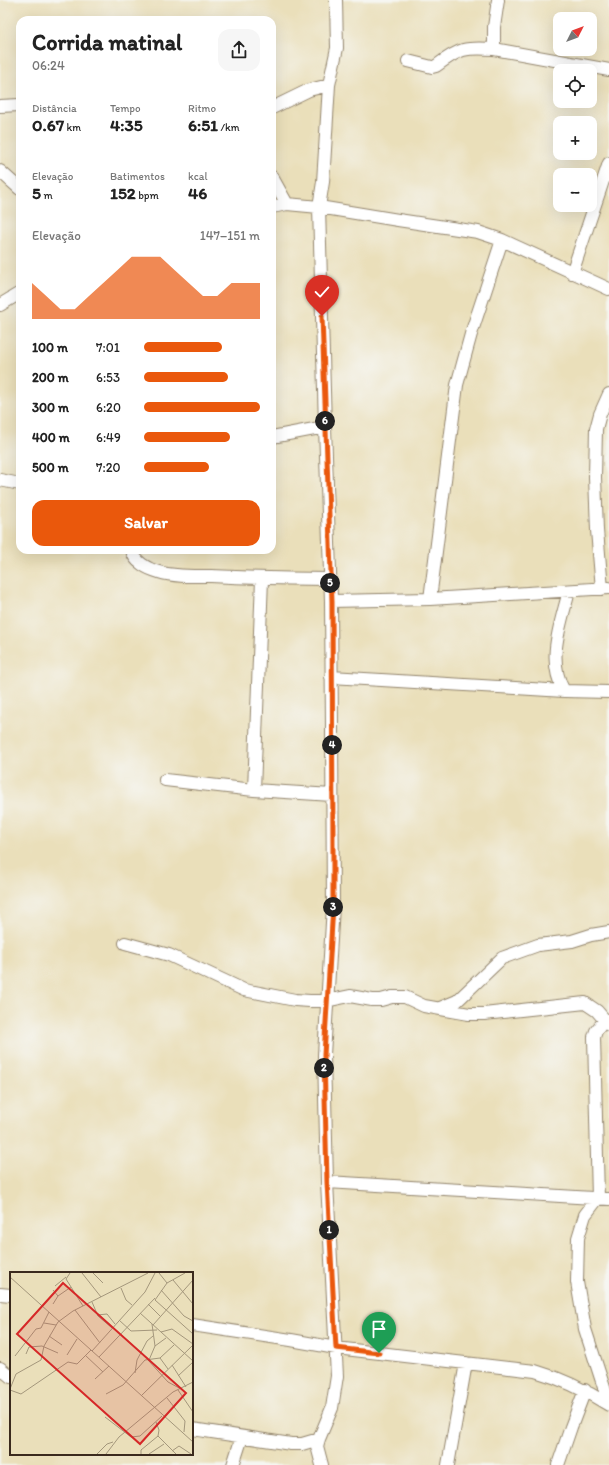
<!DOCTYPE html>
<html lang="pt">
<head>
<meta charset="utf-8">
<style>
  body { margin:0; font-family:Itim,sans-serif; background:#f6f6f6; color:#222; height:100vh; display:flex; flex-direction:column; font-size:15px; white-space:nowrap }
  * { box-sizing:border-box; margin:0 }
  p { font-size:13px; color:#767676 }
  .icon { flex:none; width:22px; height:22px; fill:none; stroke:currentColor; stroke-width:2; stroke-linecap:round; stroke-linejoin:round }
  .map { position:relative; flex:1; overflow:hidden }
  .details { position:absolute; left:16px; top:16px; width:260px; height:538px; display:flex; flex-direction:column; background:#fff; border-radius:12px; box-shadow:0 4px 16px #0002 }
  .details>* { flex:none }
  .needle { width:26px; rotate:48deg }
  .controls { position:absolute; left:553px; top:12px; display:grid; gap:8px }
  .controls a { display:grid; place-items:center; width:44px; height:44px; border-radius:8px; background:#fff; box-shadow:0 4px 16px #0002; font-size:20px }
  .pin { position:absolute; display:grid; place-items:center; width:34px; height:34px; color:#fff; margin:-41px -17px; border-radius:50% 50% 50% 0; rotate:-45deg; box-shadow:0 0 4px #0007 }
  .pin .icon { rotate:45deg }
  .km { position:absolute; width:20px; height:20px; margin:-10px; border-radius:50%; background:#222; color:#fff; font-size:11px; line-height:20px; text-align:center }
  .round { display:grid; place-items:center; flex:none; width:42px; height:42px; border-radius:12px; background:#f6f6f6 }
  .headline { display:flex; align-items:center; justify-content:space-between; height:68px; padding:0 16px }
  h1 { font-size:22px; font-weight:700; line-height:30px }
  .stats { display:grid; grid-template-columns:repeat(3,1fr); gap:6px; height:68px; padding:4px 16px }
  .stats div { display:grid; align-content:center }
  .stats b { font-size:17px; font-weight:700 }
  .stats small { font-size:11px; font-weight:400 }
  .stats p { font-size:11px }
  .chart { height:112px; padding:8px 16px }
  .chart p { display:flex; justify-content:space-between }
  .chart svg { width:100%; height:72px; margin-top:4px; fill:#ea580c; opacity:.7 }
  .button { display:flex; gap:8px; margin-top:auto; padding:8px 16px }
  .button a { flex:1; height:46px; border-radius:12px; background:#ea580c; color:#fff; font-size:16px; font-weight:700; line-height:46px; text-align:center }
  ul { padding:0 16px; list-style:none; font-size:13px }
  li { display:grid; grid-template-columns:64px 48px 1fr; align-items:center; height:30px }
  li i { height:10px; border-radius:5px; background:#ea580c }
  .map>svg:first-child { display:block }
</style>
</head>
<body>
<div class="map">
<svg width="609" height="1465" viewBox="0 0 609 1465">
  <rect width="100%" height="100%" fill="#f6f6f2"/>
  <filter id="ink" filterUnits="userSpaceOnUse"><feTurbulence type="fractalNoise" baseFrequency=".025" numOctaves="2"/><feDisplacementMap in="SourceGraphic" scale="8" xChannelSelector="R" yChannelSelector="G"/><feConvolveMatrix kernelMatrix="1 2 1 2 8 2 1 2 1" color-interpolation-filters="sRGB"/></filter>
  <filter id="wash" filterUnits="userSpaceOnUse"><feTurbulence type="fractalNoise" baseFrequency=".012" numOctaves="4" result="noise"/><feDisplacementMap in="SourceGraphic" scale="16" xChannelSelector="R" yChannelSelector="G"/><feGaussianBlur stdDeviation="0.9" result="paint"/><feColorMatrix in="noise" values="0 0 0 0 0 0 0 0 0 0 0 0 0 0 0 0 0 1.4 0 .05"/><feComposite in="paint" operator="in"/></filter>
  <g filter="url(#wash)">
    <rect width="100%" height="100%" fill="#eadfba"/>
  </g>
  <g filter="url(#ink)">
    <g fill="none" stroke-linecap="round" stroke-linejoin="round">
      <defs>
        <path id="minor" d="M494 49 609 70
          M408 61 432 67 436 66C460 48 465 47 494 49V27L498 0
          M0 106 20 105
          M272 108 309 90 329 85
          M0 171 20 189
          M272 177 287 204
          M272 207 287 204 319 207 398 220 478 232 502 240 609 289
          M572 273 609 163
          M0 305 20 293
          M272 437 325 427
          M0 480 20 484
          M132 550C134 562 148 569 159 572 175 577 194 576 211 576 251 578 290 579 330 579
          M602 589 597 530 595 477 596 429 600 414 609 394
          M430 599 457 385 471 334 502 240
          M331 601 430 599 609 588
          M331 677 564 691 609 692
          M564 691C546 659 561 624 569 591
          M165 780 254 790 332 795
          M254 790 262 579
          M125 943 169 955 244 990 295 1000 310 1001H326L350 996 372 1000H381L392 997H405L424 1006 469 1014H484L585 1003 597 1011 609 1025
          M440 1008 457 1001 502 958 538 945 572 941 591 935 609 932
          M609 1020 604 1021 596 1031 594 1037 598 1198 585 1215 578 1238 577 1282 585 1329 609 1403
          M327 1182 609 1199
          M0 1294 11 1295
          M192 1325 291 1340 336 1348 535 1371C563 1379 584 1389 609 1405
          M0 1368 11 1377
          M192 1429 291 1444H302L319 1439
          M233 1465 242 1437
          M322 1465 317 1446 319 1439 332 1408 337 1376 327 1182 324 1055 333 906 332 728 331 601 325 427 319 207 323 182 329 85 337 48 336 0
          M448 1465 466 1363
          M558 1465 571 1427 585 1390"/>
      </defs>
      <!-- minor casing -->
      <use href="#minor" stroke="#92846c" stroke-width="14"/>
      <!-- minor -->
      <use href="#minor" stroke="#fff" stroke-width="12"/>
    </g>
  </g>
  <g fill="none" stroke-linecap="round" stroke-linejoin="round" filter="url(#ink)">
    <defs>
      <path id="route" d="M322 316 332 601 333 848V906L324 1055 327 1182 336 1348 379 1353"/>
    </defs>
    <!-- route casing -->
    <use href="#route" stroke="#fff" stroke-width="8"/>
    <!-- route -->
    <use href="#route" stroke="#ea580c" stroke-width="5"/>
  </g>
  <!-- overview -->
  <g transform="translate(10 1272)">
    <rect width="183" height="183" fill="#eadfba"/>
    <path fill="none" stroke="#a4977c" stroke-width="1" d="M60 1 56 7 73 34M72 1 91 25M83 1 93 11M149 1 157 11M175 1 157 11 145 28 183 62M0 5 183 170M163 8 183 32M45 14 56 5M111 16 116 28 122 33M43 18 48 24 43 32M151 18 174 44 183 49M48 24 61 15M82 30 88 44 102 56M138 32 150 44M65 38 90 71M130 41 183 89M87 43 97 42 105 52M109 48 121 59 147 58M34 51 46 53M142 52 145 74M143 53 183 8M151 60 162 57 183 72M39 64 52 73M82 79 135 20 145 1M16 82 19 75 32 74 48 81M57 83 67 67M75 83 93 100M5 84 26 57 31 56 39 40M89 85 145 26M138 88 158 110 171 117M139 88 145 74 156 66M162 93 176 115M158 97 150 86 164 73M125 101 127 88 137 69 143 64M168 104 183 90M85 107 99 94M0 117 6 102 31 88 34 74 48 50 63 39 138 1M0 118 11 122 58 90 67 92 81 78M168 118 183 140M96 122 113 113 135 88 150 86M131 124 183 73M157 126 175 149 174 160M95 145 121 165 130 164 152 144M148 164 166 182M162 179 169 174 181 182M87 182 97 172 103 170M96 182 109 165 163 120 183 110M131 182V178L148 164 149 158 146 150M139 182 154 172"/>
    <path fill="#d62828" fill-opacity="0.15" stroke="#d62828" stroke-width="2" d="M53 11 176 121 130 172 7 62Z"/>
    <rect width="183" height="183" fill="none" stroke="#3b2a1e" stroke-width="2"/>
  </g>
</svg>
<div class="controls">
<a><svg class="needle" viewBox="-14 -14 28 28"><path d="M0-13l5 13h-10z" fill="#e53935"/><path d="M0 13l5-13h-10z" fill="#767676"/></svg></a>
<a><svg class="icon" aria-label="locate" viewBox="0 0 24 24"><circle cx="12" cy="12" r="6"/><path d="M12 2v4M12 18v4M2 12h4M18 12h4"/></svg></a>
<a>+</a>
<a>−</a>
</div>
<div class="pin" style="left:379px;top:1353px;background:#1e9e55"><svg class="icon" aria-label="arrive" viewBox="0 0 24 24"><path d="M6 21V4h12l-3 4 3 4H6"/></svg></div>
<div class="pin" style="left:322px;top:316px;background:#d93025"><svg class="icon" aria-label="check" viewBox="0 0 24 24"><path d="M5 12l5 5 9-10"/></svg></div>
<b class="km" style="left:329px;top:1230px">1</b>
<b class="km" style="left:324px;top:1068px">2</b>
<b class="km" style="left:333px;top:907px">3</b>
<b class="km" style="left:332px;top:745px">4</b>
<b class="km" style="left:330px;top:583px">5</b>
<b class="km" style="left:325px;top:421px">6</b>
<section class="details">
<div class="headline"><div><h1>Corrida matinal</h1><p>06:24</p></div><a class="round"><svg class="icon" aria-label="share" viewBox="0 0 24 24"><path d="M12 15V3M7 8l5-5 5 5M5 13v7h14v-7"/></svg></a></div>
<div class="stats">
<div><p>Distância</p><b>0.67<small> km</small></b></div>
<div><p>Tempo</p><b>4:35</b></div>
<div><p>Ritmo</p><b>6:51<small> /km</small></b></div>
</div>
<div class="stats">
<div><p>Elevação</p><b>5<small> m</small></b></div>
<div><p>Batimentos</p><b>152<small> bpm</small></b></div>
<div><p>kcal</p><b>46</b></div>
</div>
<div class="chart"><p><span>Elevação</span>147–151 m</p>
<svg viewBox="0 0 160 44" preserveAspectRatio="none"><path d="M0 44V22L10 30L20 38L30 38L40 30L50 22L60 14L70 6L80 6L90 6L100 14L110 22L120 30L130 30L140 22L150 22L160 22V44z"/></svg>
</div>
<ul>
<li><b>100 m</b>7:01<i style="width:67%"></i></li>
<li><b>200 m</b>6:53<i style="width:72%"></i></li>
<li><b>300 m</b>6:20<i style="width:100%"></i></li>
<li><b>400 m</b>6:49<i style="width:74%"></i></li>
<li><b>500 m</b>7:20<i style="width:56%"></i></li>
</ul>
<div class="button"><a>Salvar</a></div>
</section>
</div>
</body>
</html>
